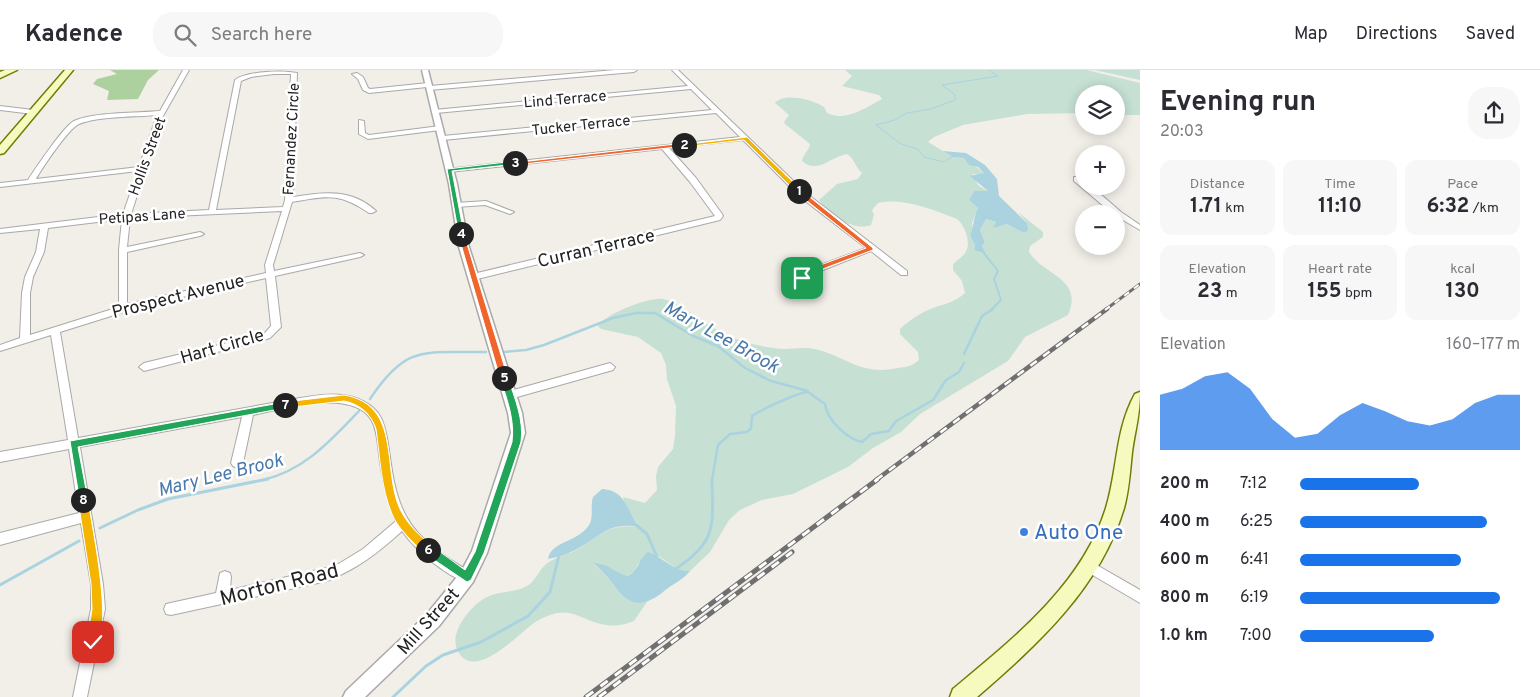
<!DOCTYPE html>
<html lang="en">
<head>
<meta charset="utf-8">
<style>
  body { margin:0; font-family:Overpass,sans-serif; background:#f7f7f7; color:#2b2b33; height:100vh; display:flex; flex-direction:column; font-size:19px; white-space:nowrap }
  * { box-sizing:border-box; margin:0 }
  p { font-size:16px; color:#7c7c81 }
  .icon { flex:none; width:28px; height:28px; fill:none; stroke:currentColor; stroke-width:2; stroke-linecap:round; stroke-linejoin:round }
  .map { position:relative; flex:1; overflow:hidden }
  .drawer { display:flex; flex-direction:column; background:#fff; width:400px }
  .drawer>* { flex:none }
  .controls { position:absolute; left:1075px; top:15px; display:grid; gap:10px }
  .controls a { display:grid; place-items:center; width:50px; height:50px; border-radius:50%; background:#fff; box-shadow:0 2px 12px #0003; font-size:25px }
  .pin { position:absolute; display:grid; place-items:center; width:42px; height:42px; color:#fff; margin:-21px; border-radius:10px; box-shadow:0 2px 8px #0006 }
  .km { position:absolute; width:25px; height:25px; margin:-12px; border-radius:50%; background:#222; color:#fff; font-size:14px; line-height:25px; text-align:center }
  .round { display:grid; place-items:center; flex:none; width:52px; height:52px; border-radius:20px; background:#f7f7f7 }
  .head { display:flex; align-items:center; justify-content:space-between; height:85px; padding:0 20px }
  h1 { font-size:28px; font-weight:700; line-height:38px }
  .stats { display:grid; grid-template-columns:repeat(3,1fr); gap:8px; height:85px; padding:5px 20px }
  .stats div { display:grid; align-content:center; border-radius:12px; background:#f7f7f7; text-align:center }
  .stats b { font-size:21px; font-weight:700 }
  .stats small { font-size:14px; font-weight:400 }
  .stats p { font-size:14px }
  .chart { height:140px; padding:10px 20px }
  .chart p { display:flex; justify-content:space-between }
  .chart svg { width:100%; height:90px; margin-top:5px; fill:#1a73e8; opacity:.7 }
  ul { padding:0 20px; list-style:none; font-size:16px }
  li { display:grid; grid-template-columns:80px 60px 1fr; align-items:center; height:38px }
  li i { height:12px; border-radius:6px; background:#1a73e8 }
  header { display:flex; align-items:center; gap:30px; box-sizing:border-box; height:70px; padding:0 25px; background:#fff; border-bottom:1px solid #e1e1e2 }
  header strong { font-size:24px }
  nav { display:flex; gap:28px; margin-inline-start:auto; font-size:18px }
  .search { width:350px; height:45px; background:#f7f7f7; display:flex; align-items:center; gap:12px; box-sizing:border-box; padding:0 18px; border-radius:20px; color:#7c7c81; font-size:19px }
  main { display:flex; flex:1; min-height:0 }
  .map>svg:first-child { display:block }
</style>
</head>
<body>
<header>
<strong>Kadence</strong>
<div class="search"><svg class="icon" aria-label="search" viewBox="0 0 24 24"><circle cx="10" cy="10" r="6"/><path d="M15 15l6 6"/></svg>Search here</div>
<nav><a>Map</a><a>Directions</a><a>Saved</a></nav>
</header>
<main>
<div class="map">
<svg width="1140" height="627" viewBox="0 0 1140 627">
  <rect width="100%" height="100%" fill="#f2efe9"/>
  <!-- forest -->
  <path fill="#add19e" d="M110 0H159L148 10 138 29 107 30 109 21 93 14 97 9 117 4Z"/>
  <!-- wetland -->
  <path fill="#c6e0d4" d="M845 0H1087L1140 13V45H1116V24H1084V43L1027 44 963 55 934 67 928 72 953 87 964 88 984 103 980 105 972 104 979 116 988 121H974L969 130 978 138 972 153 973 159 970 165 975 175 974 180 986 184 982 176 985 171 980 160 986 149 996 152 994 157 1007 154 1024 163 1027 153 1018 142 1043 162V167L1030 176 1029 182C1044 206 1084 208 1068 245L1025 267 1008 291 920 344 901 362 873 378 848 397 793 424 762 430 740 440 729 450 710 482 690 501 682 502 657 485 638 494 635 501 627 506C614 502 607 495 594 494 611 507 622 535 647 532L634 551C598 566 581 538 557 543 548 545 537 550 530 556 515 568 471 613 457 579 449 562 472 534 487 527 500 521 514 523 527 516 535 512 539 500 546 494 554 488 562 486 570 483 597 470 605 452 639 457L625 436 623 427 645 433 657 420 656 406 658 397 673 379 675 366 676 336 667 309 666 295 661 283 638 267 601 259 598 256C605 244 649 227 663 229 682 233 710 259 733 268 749 274 767 278 785 279 795 279 804 277 815 279 848 287 860 306 898 298 907 297 912 296 919 290L918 282 900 264V259C908 251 922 242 933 238 946 233 954 233 965 223L962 211 953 200V195C956 190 962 188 965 183 972 174 965 155 957 149 935 140 901 127 878 133L872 140 874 145 871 155C853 162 829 144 819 130L837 114 858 109 862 103C855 97 855 89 847 84 832 86 817 105 802 91 803 84 809 81 810 74L785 54 784 52 789 45 775 33C785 22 813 30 824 37L827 43C846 52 865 38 882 29L879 25 842 16 852 6Z
    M1094 0H1140V10L1099 1Z"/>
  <!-- water -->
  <path fill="#aad3df" d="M943 81 966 83 985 95 997 109 999 126 1027 153 1028 160 1024 163 1007 154 993 158 996 152 986 149 980 160 985 172 982 176 986 184 974 180 975 175 970 165C974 158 973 148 978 138L969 130 974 121H988L970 106 984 103 978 97 969 95 964 88 953 87Z
    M602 419C626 420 626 440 639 457 606 451 598 470 571 482 564 486 556 487 548 489 551 471 577 473 589 455 594 447 590 436 593 427Z
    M648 482C663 487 674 502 690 501 682 511 672 514 663 522 625 552 619 512 593 493 607 493 614 502 627 506 639 502 638 489 648 482Z"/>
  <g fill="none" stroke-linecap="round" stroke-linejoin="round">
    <!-- stream-far3 -->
    <path stroke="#aad3df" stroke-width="1" d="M953 86 944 92 924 87 918 79 901 74 876 55 895 50 907 43 931 39 955 30V25L942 15 998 6 989 0"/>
    <!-- stream-far2 -->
    <path stroke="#aad3df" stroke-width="2" d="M983 182 998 201 994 209 1001 230 991 240"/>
    <!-- stream-far1 -->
    <path stroke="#aad3df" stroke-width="2.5" d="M503 282 526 280 544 275 613 248 636 243H655L693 266 718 276 745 298 771 311 808 321
      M964 284 982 246 993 239
      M370 329C407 273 425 283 486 282
      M263 410C305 400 330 371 359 341
      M712 410 718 375 730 364 747 362 751 358 752 346C760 340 799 322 808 322L825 334C827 350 847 369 862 372L871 364 889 361 896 351 933 330 946 310 959 302 964 293"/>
    <!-- stream -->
    <path stroke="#aad3df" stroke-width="3" d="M636 455 647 464 657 487
      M100 458 138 440 168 429 268 409
      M674 500C717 472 713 457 712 409
      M0 515 79 471
      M393 627 426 596 443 585 481 572 528 546 550 522 559 485"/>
    <defs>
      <path id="minor" d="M183 0H189L163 46 131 144 209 140 235 10C247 1 284 0 297 3L293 127C322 122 352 118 376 141L372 143H369C339 122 326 126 292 132L273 195 274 201 360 183 364 185 360 187 275 206 281 257 270 268 260 271 144 301 139 297 144 293 264 264 271 256 266 208 143 236 60 262 78 368 300 328C314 326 328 323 342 325 356 326 373 334 380 346 386 356 387 369 389 380 392 402 395 426 406 446 420 472 447 488 472 503L473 507 472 511 467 513C444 504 416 481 402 461 379 482 357 499 327 511L171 545 166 544 164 539 166 534 216 523 220 503 225 501 230 503 231 507 230 520 335 496 363 479 396 451C388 432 383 413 380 392 378 379 378 362 372 351 353 317 282 339 253 345L243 393 241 396 237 398 233 396 231 393 242 347 80 377 103 514 105 539 87 627H73L91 539V514L81 453 0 475V463L79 443 69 379 0 392V382L68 370 51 265 0 281V275L20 268 22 223 25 207 36 182 40 159 0 163V159L123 144 138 101 0 117V113L28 110C35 99 64 56 74 51 93 42 137 43 160 41ZM274 4H291L285 130 283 137 216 140 241 11 251 7ZM157 45 139 97 36 109C42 98 69 58 79 54 99 46 135 47 157 45ZM282 141 265 195 266 203 127 234V182L200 166 204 164 200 162 127 177 130 148ZM122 149 119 180V237L30 265V223L33 207 44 182 48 158Z
        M615 0H637L634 2 429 20 427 19V17L369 23 363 20 358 9 352 4 357 3 363 7 368 18 370 19 428 13 430 14V16Z
        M672 0H678L806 123 907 201V205H901L871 181 813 204 807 209 802 219H796L795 217 800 206 807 200 866 178 800 127 743 70 669 78 696 108 722 144 723 146 720 150 473 210 470 209 469 207 473 204 715 146 690 112 662 79 449 102 447 101V99L740 67 716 43 443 70 440 68 443 66 712 40 691 19 436 43 433 41 434 40 688 16Z
        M0 36 33 40 36 42 33 44 0 40Z
        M359 50 364 51 365 63 369 65 440 56 443 58 440 60 368 69 359 64Z
        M1074 107H1080L1084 111V116H1091L1121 142 1140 155V160L1116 146V144H1113L1074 111Z
        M486 131 514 142 510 144 485 135 456 137 452 135 456 133Z
        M610 293 615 297 613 300 510 329 506 328 505 325 506 322 510 321Z
        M1088 490 1140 520V533L1084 500 1082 496 1084 492Z"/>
      <path id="tertiary" d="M422 0H428L457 114 469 177 522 343 525 363 487 483 473 512 439 556 365 627H343L346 621 427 544 461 502 472 481 511 363 508 343 459 177 449 114Z"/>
      <path id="secondary" d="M5 0H17L0 8V2Z
        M65 0H73L4 83 0 84V75Z
        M1140 322C1140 345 1135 360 1132 382 1130 401 1129 420 1124 438 1100 518 1038 574 977 627H950L953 619C1013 569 1082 515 1106 438 1118 399 1115 360 1135 324Z"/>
    </defs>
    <!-- minor casing -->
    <use href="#minor" stroke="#a9a9a9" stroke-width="2"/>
    <!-- tertiary casing -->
    <use href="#tertiary" stroke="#a9a9a9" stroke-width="3"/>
    <!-- secondary casing -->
    <use href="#secondary" stroke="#707d05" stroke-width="3"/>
    <!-- minor -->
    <use href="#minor" fill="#fff" fill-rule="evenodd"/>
    <!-- tertiary -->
    <use href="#tertiary" fill="#fff" fill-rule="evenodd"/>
    <!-- secondary -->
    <use href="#secondary" fill="#f7fabf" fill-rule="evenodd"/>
    <defs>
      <path id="rail-far2" d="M1105 240 1140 214"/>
      <path id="rail-far1" d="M876 410 1107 239"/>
      <path id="rail" d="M586 627 878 409
        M599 627 792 482"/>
    </defs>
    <!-- rail-far2 casing -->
    <use href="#rail-far2" stroke="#707070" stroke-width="3"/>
    <!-- rail-far1 casing -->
    <use href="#rail-far1" stroke="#707070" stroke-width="4.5"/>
    <!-- rail casing -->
    <use href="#rail" stroke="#707070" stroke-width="5"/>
    <!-- rail-far2 -->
    <use href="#rail-far2" stroke="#fff" stroke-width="2" stroke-dasharray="6" stroke-linecap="butt"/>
    <!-- rail-far1 -->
    <use href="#rail-far1" stroke="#fff" stroke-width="2.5" stroke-dasharray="8" stroke-linecap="butt"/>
    <!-- rail -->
    <use href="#rail" stroke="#fff" stroke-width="3" stroke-dasharray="9" stroke-linecap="butt"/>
  </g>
  <!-- split-1 -->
  <path fill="#f0652b" stroke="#fff" d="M797 120H801L873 178V180L812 203 805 209H800V206L807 200 866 178 797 123Z"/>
  <!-- split-2 -->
  <path fill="#f5b400" stroke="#fff" d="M747 67 801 120V123H797L744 70 684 77 681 75Z"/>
  <!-- split-3 -->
  <path fill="#f0652b" stroke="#fff" d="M684 73 686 76 515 95 512 93Z"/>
  <!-- split-4 -->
  <path fill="#22a559" stroke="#fff" d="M515 91 517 94 452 101 464 164 459 166 447 99Z"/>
  <!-- split-5 -->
  <path fill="#f0652b" stroke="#fff" d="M461 162 464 164 508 308 504 311 500 308 458 164Z"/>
  <!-- split-6 -->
  <path fill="#22a559" stroke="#fff" d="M504 305 508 308C515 329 524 350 521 372L484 483 471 510 467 512 424 483 423 480 428 475 432 476 465 500 475 482 512 372C515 350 507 329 500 308Z"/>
  <!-- split-7 -->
  <path fill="#f5b400" stroke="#fff" d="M344 325C403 335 381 401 401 441 408 455 420 466 432 476V483H424C413 472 398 459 392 444 381 418 380 387 376 359 371 344 360 334 344 331L285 338 281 335 285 332Z"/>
  <!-- split-8 -->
  <path fill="#22a559" stroke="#fff" d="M285 332 289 335 285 338 78 377 88 430 86 433H80L70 371Z"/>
  <!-- split-9 -->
  <path fill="#f5b400" stroke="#fff" d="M83 426 88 430C91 452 116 568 93 577L87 572 92 539 91 514 78 430Z"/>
  <!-- markers -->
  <circle fill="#3f7fe0" stroke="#fff" stroke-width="2" cx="1024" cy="462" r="5"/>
  <g text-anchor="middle" stroke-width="5" stroke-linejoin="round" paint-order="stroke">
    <!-- far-street labels -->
    <g font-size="15" fill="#222" stroke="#fff">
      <text transform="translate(565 29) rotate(-5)" y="5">Lind Terrace</text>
      <text transform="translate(581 55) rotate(-6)" y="5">Tucker Terrace</text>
      <text transform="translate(291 69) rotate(-87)" y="5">Fernandez Circle</text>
      <text transform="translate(147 86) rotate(-70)" y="5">Hollis Street</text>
      <text transform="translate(142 146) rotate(-4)" y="5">Petipas Lane</text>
    </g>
    <!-- street labels -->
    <g font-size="18" fill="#222" stroke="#fff">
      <text transform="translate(596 178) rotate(-13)" y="6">Curran Terrace</text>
      <text transform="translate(178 226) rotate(-14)" y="6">Prospect Avenue</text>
      <text transform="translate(222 276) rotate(-16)" y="6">Hart Circle</text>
      <text transform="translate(428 551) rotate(-48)" y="6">Mill Street</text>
    </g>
    <!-- water labels -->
    <g font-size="19" font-style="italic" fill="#4a7aab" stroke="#fff">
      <text transform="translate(722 266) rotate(29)" y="7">Mary Lee Brook</text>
      <text transform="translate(220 404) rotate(-14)" y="7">Mary Lee Brook</text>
    </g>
    <!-- near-shop labels -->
    <g font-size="21" fill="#366cbe" stroke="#fff" text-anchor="start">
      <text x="1034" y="469">Auto One</text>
    </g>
    <!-- near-street labels -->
    <g font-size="21" fill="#222" stroke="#fff">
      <text transform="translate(279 514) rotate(-14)" y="7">Morton Road</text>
    </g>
  </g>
</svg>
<div class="controls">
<a><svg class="icon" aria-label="layers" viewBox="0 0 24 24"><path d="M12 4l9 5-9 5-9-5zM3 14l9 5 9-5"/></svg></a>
<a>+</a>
<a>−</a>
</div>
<div class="pin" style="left:802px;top:208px;background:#1e9e55"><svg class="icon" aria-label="arrive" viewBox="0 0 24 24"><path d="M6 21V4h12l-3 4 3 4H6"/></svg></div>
<div class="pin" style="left:93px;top:572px;background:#d93025"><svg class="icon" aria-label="check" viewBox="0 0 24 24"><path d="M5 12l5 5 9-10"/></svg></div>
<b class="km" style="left:799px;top:121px">1</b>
<b class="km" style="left:684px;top:75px">2</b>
<b class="km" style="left:515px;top:93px">3</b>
<b class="km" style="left:461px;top:164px">4</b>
<b class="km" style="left:504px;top:308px">5</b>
<b class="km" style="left:428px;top:480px">6</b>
<b class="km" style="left:285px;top:335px">7</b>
<b class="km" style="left:83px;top:430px">8</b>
</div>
<section class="drawer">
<div class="head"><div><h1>Evening run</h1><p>20:03</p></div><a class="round"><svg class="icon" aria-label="share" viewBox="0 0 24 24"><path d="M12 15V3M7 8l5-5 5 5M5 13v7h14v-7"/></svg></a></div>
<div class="stats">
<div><p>Distance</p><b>1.71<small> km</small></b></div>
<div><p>Time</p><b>11:10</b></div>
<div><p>Pace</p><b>6:32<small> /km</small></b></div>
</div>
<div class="stats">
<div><p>Elevation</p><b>23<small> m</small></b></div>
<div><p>Heart rate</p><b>155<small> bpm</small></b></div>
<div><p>kcal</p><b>130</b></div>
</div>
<div class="chart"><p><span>Elevation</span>160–177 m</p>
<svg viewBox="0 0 160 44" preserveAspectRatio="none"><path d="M0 44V17L10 14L20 8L30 6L40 14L50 29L60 38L70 36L80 27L90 21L100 25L110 30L120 32L130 29L140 21L150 17L160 17V44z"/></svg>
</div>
<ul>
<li><b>200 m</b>7:12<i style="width:54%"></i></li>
<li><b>400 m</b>6:25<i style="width:85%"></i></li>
<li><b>600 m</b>6:41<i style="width:73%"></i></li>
<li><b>800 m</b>6:19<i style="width:91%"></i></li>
<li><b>1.0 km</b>7:00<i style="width:61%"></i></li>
</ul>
</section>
</main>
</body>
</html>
